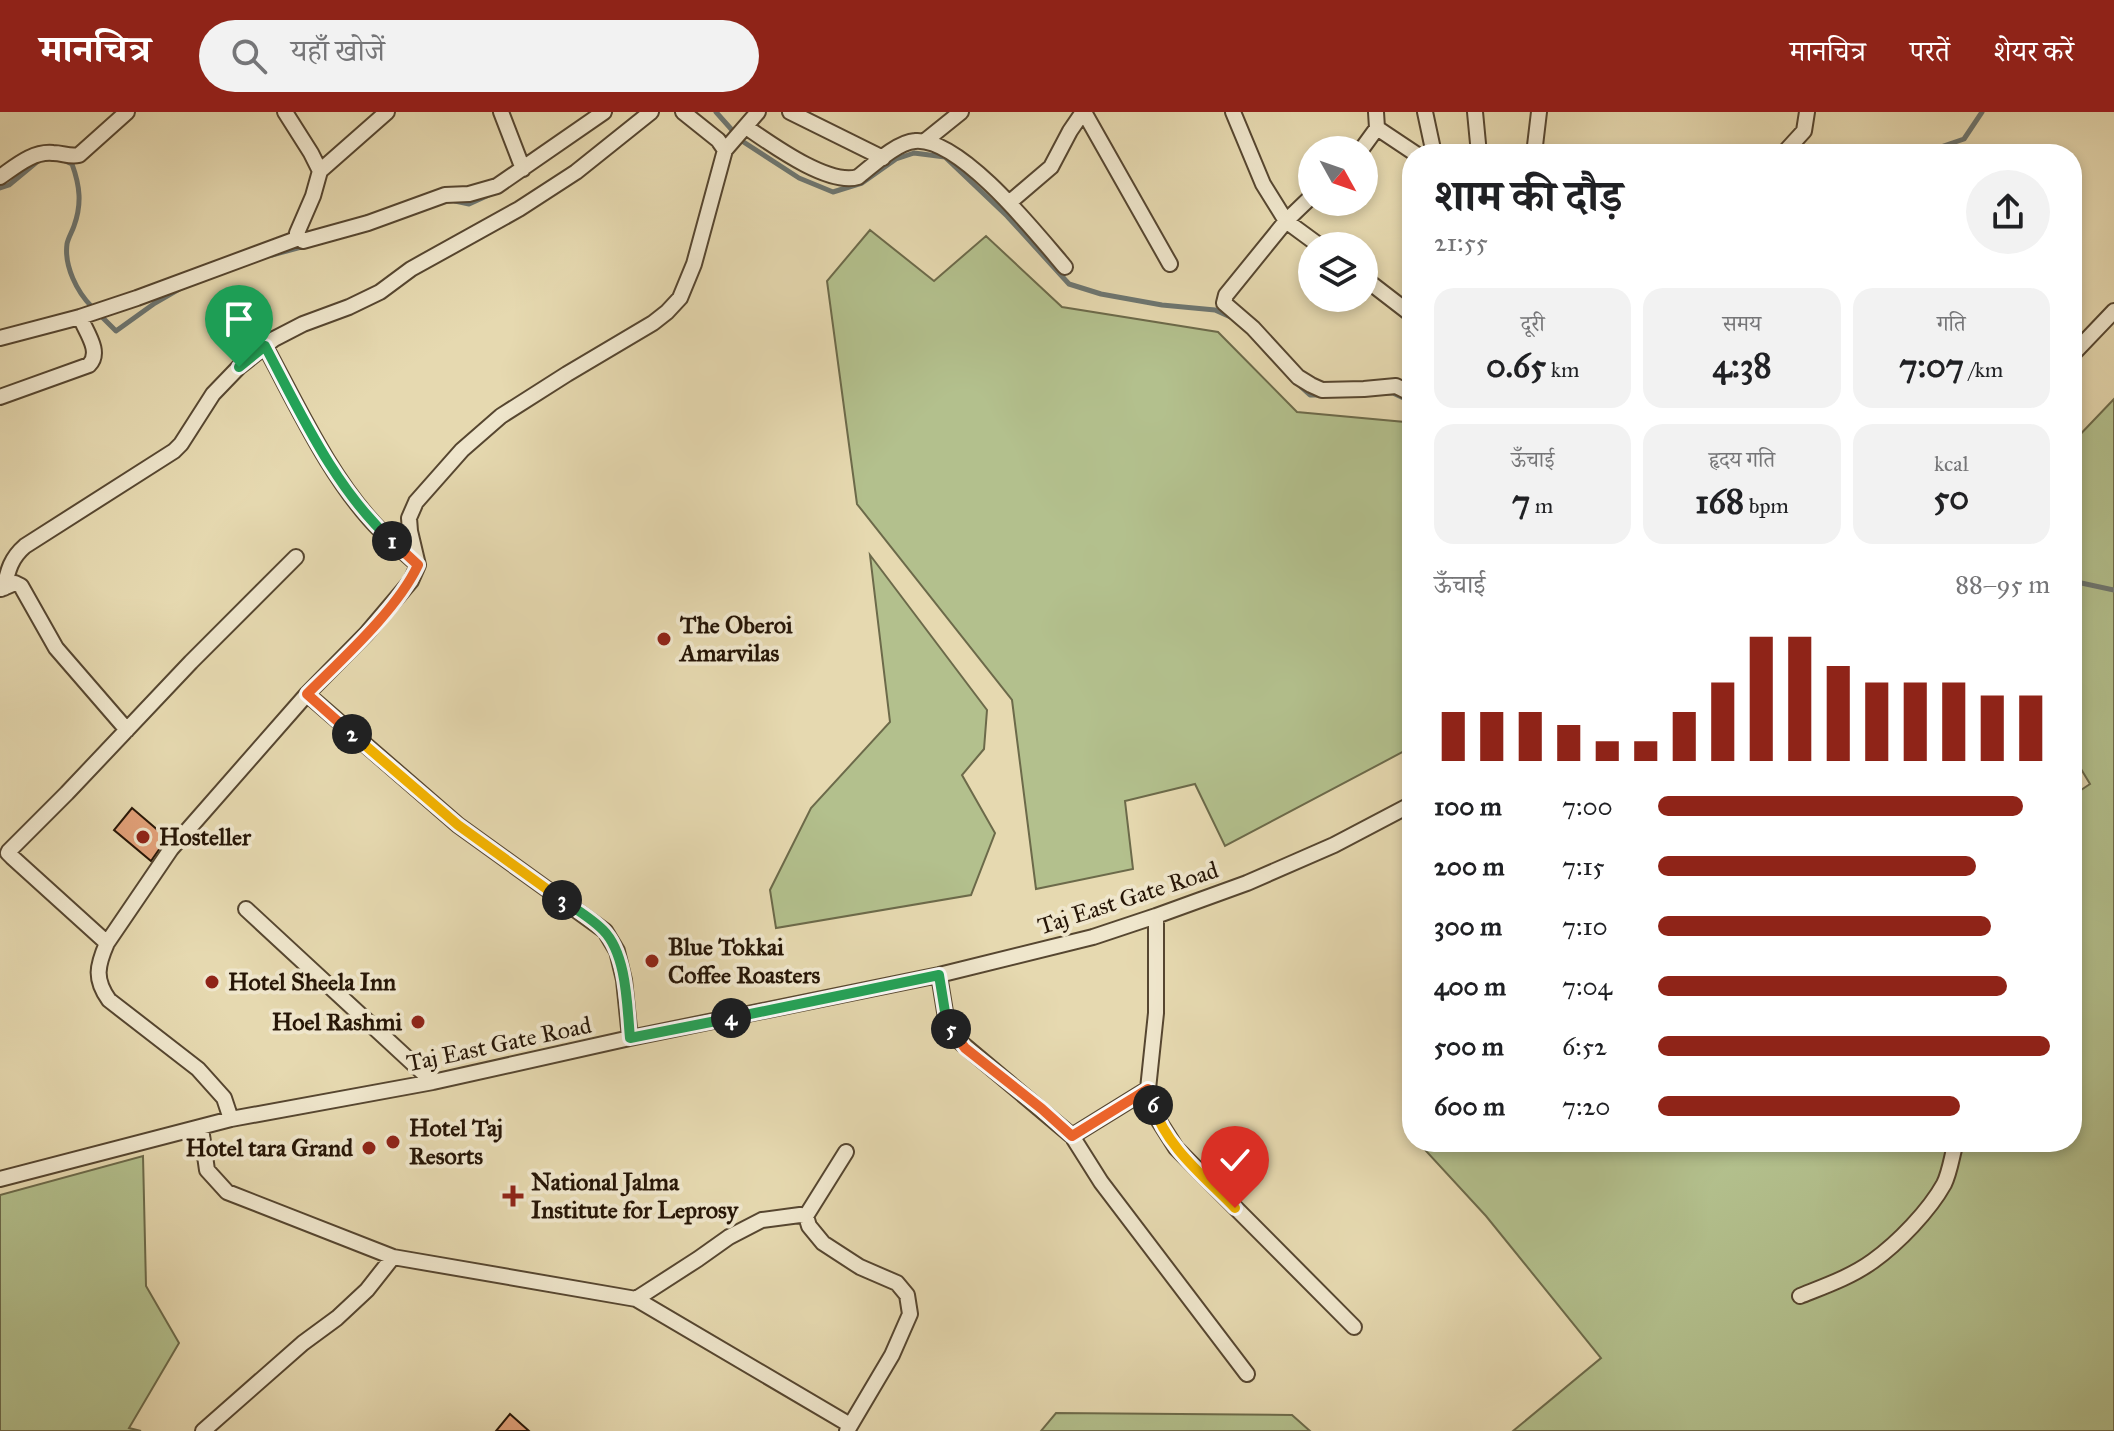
<!DOCTYPE html>
<html lang="hi">
<head>
<meta charset="utf-8">
<style>
  body { margin:0; font-family:"IM FELL Great Primer","Noto Serif Devanagari",serif; background:#f2f2f2; color:#202124; height:100vh; display:flex; flex-direction:column; font-size:30px; white-space:nowrap }
  * { box-sizing:border-box; margin:0 }
  p { font-size:26px; color:#757577 }
  .icon { flex:none; width:44px; height:44px; fill:none; stroke:currentColor; stroke-width:2; stroke-linecap:round; stroke-linejoin:round }
  .map { position:relative; flex:1; overflow:hidden }
  .details { position:absolute; left:1402px; top:32px; width:680px; height:1008px; display:flex; flex-direction:column; background:#fff; border-radius:32px; box-shadow:0 4px 12px #0003 }
  .details>* { flex:none }
  .needle { width:52px; rotate:130deg }
  .buttons { position:absolute; left:1298px; top:24px; display:grid; gap:16px }
  .buttons a { display:grid; place-items:center; width:80px; height:80px; border-radius:50%; background:#fff; box-shadow:0 4px 12px #0003; font-size:40px }
  .pin { position:absolute; display:grid; place-items:center; width:68px; height:68px; color:#fff; margin:-82px -34px; border-radius:50% 50% 50% 0; rotate:-45deg; box-shadow:0 0 8px #0007 }
  .pin .icon { rotate:45deg }
  .km { position:absolute; width:40px; height:40px; margin:-20px; border-radius:50%; background:#222; color:#fff; font-size:22px; line-height:40px; text-align:center }
  .round { display:grid; place-items:center; flex:none; width:84px; height:84px; border-radius:42px; background:#f2f2f2 }
  .summary { display:flex; align-items:center; justify-content:space-between; height:136px; padding:0 32px }
  h1 { font-size:44px; font-weight:700; line-height:60px }
  .stats { display:grid; grid-template-columns:repeat(3,1fr); gap:12px; height:136px; padding:8px 32px }
  .stats div { display:grid; align-content:center; border-radius:20px; background:#f2f2f2; text-align:center }
  .stats b { font-size:34px; font-weight:700 }
  .stats small { font-size:22px; font-weight:400 }
  .stats p { font-size:22px }
  .chart { height:224px; padding:16px 32px }
  .chart p { display:flex; justify-content:space-between }
  .chart svg { width:100%; height:144px; margin-top:8px; stroke:#8f2418; stroke-width:6 }
  ul { padding:0 32px; list-style:none; font-size:26px }
  li { display:grid; grid-template-columns:128px 96px 1fr; align-items:center; height:60px }
  li i { height:20px; border-radius:10px; background:#8f2418 }
  header { display:flex; align-items:center; gap:48px; box-sizing:border-box; height:112px; padding:0 40px; background:#8f2418; color:#fff }
  header strong { font-size:38px }
  nav { display:flex; gap:44px; margin-inline-start:auto; font-size:28px }
  .search { width:560px; height:72px; background:#f2f2f2; display:flex; align-items:center; gap:20px; box-sizing:border-box; padding:0 28px; border-radius:44px; color:#757577; font-size:30px }
  .map>svg:first-child { display:block }
</style>
</head>
<body>
<header>
<strong>मानचित्र</strong>
<div class="search"><svg class="icon" aria-label="search" viewBox="0 0 24 24"><circle cx="10" cy="10" r="6"/><path d="M15 15l6 6"/></svg>यहाँ खोजें</div>
<nav><a>मानचित्र</a><a>परतें</a><a>शेयर करें</a></nav>
</header>
<div class="map">
<svg width="2114" height="1319" viewBox="0 0 2114 1319">
  <rect width="100%" height="100%" fill="#e6d9b0"/>
  <filter id="stains"><feTurbulence type="fractalNoise" baseFrequency=".0025" numOctaves="4"/><feColorMatrix values="0 0 0 0 .2 0 0 0 0 .09 0 0 0 0 .02 0 0 0 .5 -.17"/></filter>
  <radialGradient id="worn" r=".72"><stop offset=".6" stop-color="#630" stop-opacity="0"/><stop offset="1" stop-color="#630" stop-opacity=".3"/></radialGradient>
  <!-- green -->
  <path fill="#b3c08d" stroke="#6c6a4a" stroke-width="2" d="M870 118 934 169 986 124 1062 195 1218 220 1297 300 1405 310 1412 318V635L1225 734 1195 672 1125 689 1133 757 1036 777 1012 588 857 392 827 169Z
    M2114 287V1319H1513L1601 1246 1486 1104 1426 1039 1449 1030H2072V684L2090 672 2072 642V331Z
    M870 443 987 598 984 637 962 663 995 721 971 783 776 816 770 778 811 696 890 610Z
    M143 1044 146 1174 179 1231 129 1316 141 1319H0V1083Z
    M1056 1301 1292 1303 1310 1319H1041Z"/>
  <g fill="none" stroke-linecap="round" stroke-linejoin="round">
    <!-- stream -->
    <path stroke="#6d7671" stroke-width="5" d="M716 0 732 18
      M742 29 799 66 833 80 862 71 896 47 914 41 945 45 1007 104 1069 172 1101 182 1162 193 1215 198 1235 207
      M1920 42 1964 27 1982 0
      M61 47 72 52C80 74 82 92 74 114 72 120 68 126 67 132 64 154 77 180 92 195
      M0 76 9 73 38 49
      M455 89 469 92 491 82
      M272 143 305 134
      M101 204 116 219 155 191 181 176
      M1300 274 1310 283H1322
      M1388 281H1393L1412 290
      M2072 469 2114 478"/>
  </g>
  <!-- building -->
  <path fill="#e3a179" stroke="#261506" stroke-width="2" d="M132 696 167 726 151 749 114 718Z
    M510 1302 529 1319H496Z"/>
  <g fill="none" stroke-linecap="round" stroke-linejoin="round">
    <defs>
      <path id="street" d="M285 0 311 41 320 59 313 84 297 121 303 129 368 111 445 83 469 82 497 74 604 0
        M501 0 523 57
        M790 0 883 46
        M1084 0 1170 152
        M1233 0 1263 72 1286 109 1320 134
        M1425 0 1434 42
        M1475 0 1479 42
        M746 15C771 32 828 74 858 65 872 54 897 30 915 29 960 25 1037 122 1065 155
        M1377 16 1416 42
        M925 29 961 0
        M725 38 758 0
        M1361 38 1377 16 1376 0
        M1534 42 1539 0
        M1783 42 1804 19 1807 0
        M320 59 387 0
        M0 65C16 54 33 39 53 41 63 41 69 45 79 43L127 0
        M1312 84 1286 109 1226 183 1224 191 1253 216 1298 265 1311 273 1322 278 1364 277 1396 274 1412 282
        M1010 90 1051 55 1070 19 1083 0
        M1364 166 1412 203
        M0 226 80 205 137 186 299 126
        M265 234C298 295 332 370 381 419 393 431 406 442 418 453
        M2072 243 2114 199
        M0 285 89 253C102 240 86 220 80 205
        M4 476C8 458 11 446 25 434L174 339 181 332 213 282 239 255 274 227 303 212 349 195 380 180 411 157 519 97 576 60 651 0
        M1 477 15 471 21 474 56 536 127 618
        M307 582 458 713 605 819 617 839 624 868 630 926
        M246 797 433 970
        M1156 804V901L1148 977 1157 1006 1176 1036 1354 1215
        M107 831 12 745 8 741 9 739 67 681 191 550 296 445
        M939 863 946 906 959 929 1072 1024 1101 1070 1247 1262
        M231 1007 224 986 198 957 109 888C94 867 97 854 107 831L171 737 307 582 366 522 411 469 418 453 410 419 409 406 416 390 462 338 501 304 567 262 653 211 667 200 680 186 694 152 725 38 718 28 683 0
        M201 1016 207 1058 227 1080 393 1145 636 1187 850 1313
        M1072 1024 1148 977
        M0 1067 231 1007 433 970 630 926 939 863 1093 825 1156 804 1247 771 1334 733 1412 692
        M806 1104 809 1114 823 1131 860 1155 897 1171 907 1183 910 1202 892 1243 847 1319
        M1800 1184C1825 1174 1851 1165 1873 1149 1898 1131 1929 1099 1944 1072 1950 1060 1952 1043 1956 1030
        M636 1187 698 1147 729 1125 762 1108 800 1103 806 1104 846 1040
        M203 1319 303 1231 337 1206 367 1178 393 1145"/>
    </defs>
    <!-- street casing -->
    <use href="#street" stroke="#564630" stroke-width="18"/>
    <!-- street -->
    <use href="#street" stroke="#efe6cc" stroke-width="14"/>
  </g>
  <g fill="none" stroke-linecap="round" stroke-linejoin="round">
    <defs>
      <path id="split-1" d="M239 255 265 234C301 302 335 377 392 429"/>
      <path id="split-2" d="M352 622 307 582C342 547 397 498 418 453L392 429"/>
      <path id="split-3" d="M352 622 458 713 562 788"/>
      <path id="split-4" d="M562 788C576 797 591 806 603 818 627 842 627 894 630 926L731 906"/>
      <path id="split-5" d="M731 906 939 863 946 906 951 917"/>
      <path id="split-6" d="M951 917 965 936 1042 997 1072 1024 1148 977 1153 993"/>
      <path id="split-7" d="M1153 993C1166 1035 1205 1065 1235 1096"/>
    </defs>
    <!-- split-1 casing -->
    <use href="#split-1" stroke="#fff" stroke-width="16"/>
    <!-- split-2 casing -->
    <use href="#split-2" stroke="#fff" stroke-width="16"/>
    <!-- split-3 casing -->
    <use href="#split-3" stroke="#fff" stroke-width="16"/>
    <!-- split-4 casing -->
    <use href="#split-4" stroke="#fff" stroke-width="16"/>
    <!-- split-5 casing -->
    <use href="#split-5" stroke="#fff" stroke-width="16"/>
    <!-- split-6 casing -->
    <use href="#split-6" stroke="#fff" stroke-width="16"/>
    <!-- split-7 casing -->
    <use href="#split-7" stroke="#fff" stroke-width="16"/>
    <!-- split-1 -->
    <use href="#split-1" stroke="#22a559" stroke-width="10"/>
    <!-- split-2 -->
    <use href="#split-2" stroke="#f0652b" stroke-width="10"/>
    <!-- split-3 -->
    <use href="#split-3" stroke="#f5b400" stroke-width="10"/>
    <!-- split-4 -->
    <use href="#split-4" stroke="#22a559" stroke-width="10"/>
    <!-- split-5 -->
    <use href="#split-5" stroke="#22a559" stroke-width="10"/>
    <!-- split-6 -->
    <use href="#split-6" stroke="#f0652b" stroke-width="10"/>
    <!-- split-7 -->
    <use href="#split-7" stroke="#f5b400" stroke-width="10"/>
  </g>
  <!-- markers -->
  <g fill="#8f2418" stroke="#efe6cc" stroke-width="3">
    <circle cx="664" cy="527" r="8"/>
    <circle cx="143" cy="725" r="8"/>
    <circle cx="652" cy="849" r="8"/>
    <circle cx="212" cy="870" r="8"/>
    <circle cx="418" cy="910" r="8"/>
    <circle cx="393" cy="1030" r="8"/>
    <circle cx="369" cy="1036" r="8"/>
    <path d="M509 1072h8v8h8v8h-8v8h-8v-8h-8v-8h8z"/>
  </g>
  <g text-anchor="middle" stroke-width="8" stroke-linejoin="round" paint-order="stroke">
    <!-- poi labels -->
    <g font-size="24" font-weight="bold" fill="#261506" stroke="#efe6cc" text-anchor="start">
      <text x="680" y="521">The Oberoi<tspan x="680" dy="28">Amarvilas</tspan></text>
      <text x="159" y="733">Hosteller</text>
      <text x="668" y="843">Blue Tokkai<tspan x="668" dy="28">Coffee Roasters</tspan></text>
      <text x="228" y="878">Hotel Sheela Inn</text>
      <text x="402" y="918" text-anchor="end">Hoel Rashmi</text>
      <text x="409" y="1024">Hotel Taj<tspan x="409" dy="28">Resorts</tspan></text>
      <text x="353" y="1044" text-anchor="end">Hotel tara Grand</text>
      <text x="531" y="1078">National Jalma<tspan x="531" dy="28">Institute for Leprosy</tspan></text>
    </g>
    <!-- street labels -->
    <g font-size="24" fill="#261506" stroke="#efe6cc">
      <text transform="translate(1128 786) rotate(-18)" y="8">Taj East Gate Road</text>
      <text transform="translate(499 932) rotate(-12)" y="8">Taj East Gate Road</text>
    </g>
  </g>
  <rect width="100%" height="100%" filter="url(#stains)"/>
  <rect width="100%" height="100%" fill="url(#worn)"/>
</svg>
<div class="buttons">
<a><svg class="needle" viewBox="-14 -14 28 28"><path d="M0-13l5 13h-10z" fill="#e53935"/><path d="M0 13l5-13h-10z" fill="#757577"/></svg></a>
<a><svg class="icon" aria-label="layers" viewBox="0 0 24 24"><path d="M12 4l9 5-9 5-9-5zM3 14l9 5 9-5"/></svg></a>
</div>
<div class="pin" style="left:239px;top:255px;background:#1e9e55"><svg class="icon" aria-label="arrive" viewBox="0 0 24 24"><path d="M6 21V4h12l-3 4 3 4H6"/></svg></div>
<div class="pin" style="left:1235px;top:1096px;background:#d93025"><svg class="icon" aria-label="check" viewBox="0 0 24 24"><path d="M5 12l5 5 9-10"/></svg></div>
<b class="km" style="left:392px;top:429px">1</b>
<b class="km" style="left:352px;top:622px">2</b>
<b class="km" style="left:562px;top:788px">3</b>
<b class="km" style="left:731px;top:906px">4</b>
<b class="km" style="left:951px;top:917px">5</b>
<b class="km" style="left:1153px;top:993px">6</b>
<section class="details">
<div class="summary"><div><h1>शाम की दौड़</h1><p>21:55</p></div><a class="round"><svg class="icon" aria-label="share" viewBox="0 0 24 24"><path d="M12 15V3M7 8l5-5 5 5M5 13v7h14v-7"/></svg></a></div>
<div class="stats">
<div><p>दूरी</p><b>0.65<small> km</small></b></div>
<div><p>समय</p><b>4:38</b></div>
<div><p>गति</p><b>7:07<small> /km</small></b></div>
</div>
<div class="stats">
<div><p>ऊँचाई</p><b>7<small> m</small></b></div>
<div><p>हृदय गति</p><b>168<small> bpm</small></b></div>
<div><p>kcal</p><b>50</b></div>
</div>
<div class="chart"><p><span>ऊँचाई</span>88–95 m</p>
<svg viewBox="0 0 160 44" preserveAspectRatio="none"><path d="M5 44V29M15 44V29M25 44V29M35 44V33M45 44V38M55 44V38M65 44V29M75 44V20M85 44V6M95 44V6M105 44V15M115 44V20M125 44V20M135 44V20M145 44V24M155 44V24"/></svg>
</div>
<ul>
<li><b>100 m</b>7:00<i style="width:93%"></i></li>
<li><b>200 m</b>7:15<i style="width:81%"></i></li>
<li><b>300 m</b>7:10<i style="width:85%"></i></li>
<li><b>400 m</b>7:04<i style="width:89%"></i></li>
<li><b>500 m</b>6:52<i style="width:100%"></i></li>
<li><b>600 m</b>7:20<i style="width:77%"></i></li>
</ul>
</section>
</div>
</body>
</html>
